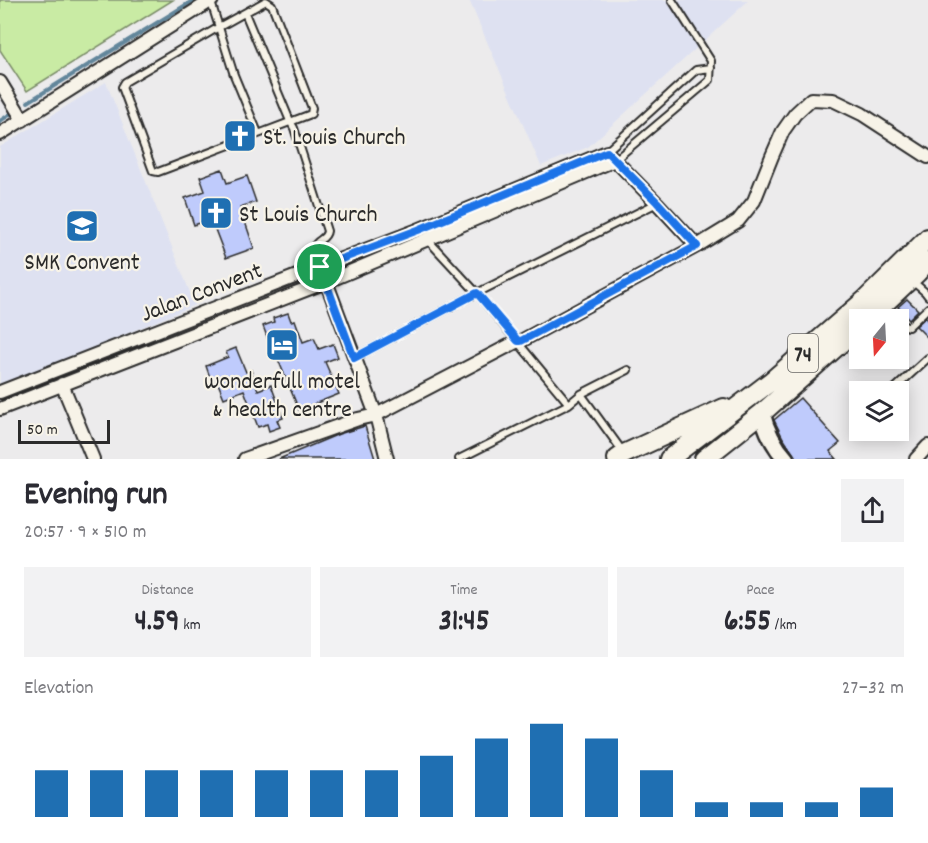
<!DOCTYPE html>
<html lang="en">
<head>
<meta charset="utf-8">
<style>
  body { margin:0; font-family:Dekko,sans-serif; background:#f2f2f3; color:#2b2b33; height:100vh; display:flex; flex-direction:column; font-size:22px; white-space:nowrap }
  * { box-sizing:border-box; margin:0 }
  p { font-size:20px; color:#7c7c81 }
  .icon { flex:none; width:33px; height:33px; fill:none; stroke:currentColor; stroke-width:2; stroke-linecap:round; stroke-linejoin:round }
  .map { position:relative; height:459px; overflow:hidden }
  .side { display:flex; flex-direction:column; background:#fff; flex:1 }
  .side>* { flex:none }
  .needle { width:39px; rotate:198deg }
  .tools { position:absolute; left:849px; top:309px; display:grid; gap:12px }
  .tools a { display:grid; place-items:center; width:60px; height:60px; border-radius:0px; background:#fff; box-shadow:0 3px 15px #0003; font-size:30px }
  .scale { position:absolute; left:18px; bottom:15px; width:92px; box-sizing:border-box; padding-left:6px; border:3px solid #2b2b2b; border-top:0; font-size:16px; line-height:21px; white-space:nowrap; color:#2b2b2b; -webkit-text-stroke:4px #f7f3e8; paint-order:stroke }
  .pin { position:absolute; display:grid; place-items:center; width:51px; height:51px; color:#fff; margin:-26px; border:3px solid #fff; border-radius:50%; box-shadow:0 2px 6px #0007 }
  .round { display:grid; place-items:center; flex:none; width:63px; height:63px; border-radius:0px; background:#f2f2f3 }
  .headline { display:flex; align-items:center; justify-content:space-between; height:102px; padding:0 24px }
  h1 { font-size:33px; font-weight:700; line-height:45px }
  .figures { display:grid; grid-template-columns:repeat(3,1fr); gap:9px; height:102px; padding:6px 24px }
  .figures div { display:grid; align-content:center; border-radius:0px; background:#f2f2f3; text-align:center }
  .figures b { font-size:30px; font-weight:700 }
  .figures small { font-size:16px; font-weight:400 }
  .figures p { font-size:16px }
  .chart { height:168px; padding:12px 24px }
  .chart p { display:flex; justify-content:space-between }
  .chart svg { width:100%; height:108px; margin-top:6px; stroke:#1f6fb2; stroke-width:6 }
  .map>svg:first-child { display:block }
</style>
</head>
<body>
<div class="map">
<svg width="928" height="459" viewBox="0 0 928 459">
  <rect width="100%" height="100%" fill="#ecebec"/>
  <filter id="ink" filterUnits="userSpaceOnUse"><feTurbulence type="fractalNoise" baseFrequency=".0167" numOctaves="2"/><feDisplacementMap in="SourceGraphic" scale="12" xChannelSelector="R" yChannelSelector="G"/><feConvolveMatrix kernelMatrix="1 2 1 2 8 2 1 2 1" color-interpolation-filters="sRGB"/></filter>
  <g filter="url(#ink)">
    <!-- built -->
    <path fill="#dee1f1" d="M469 0H749L588 147 541 166Z
      M106 82 195 305 0 387V147Z"/>
    <!-- green -->
    <path fill="#c9eba4" stroke="#7a8b68" stroke-width="1.5" d="M0 0H173L27 91 0 50Z"/>
    <g fill="none" stroke-linecap="round" stroke-linejoin="round">
      <!-- stream -->
      <path stroke="#62869b" stroke-width="4" d="M28 102 194 0
        M0 121 12 113"/>
    </g>
    <!-- building -->
    <path fill="#bfcbfc" stroke="#2b2b2b" stroke-width="1.5" d="M222 169 227 183 247 176 256 202 240 207 254 248 226 258 211 219 194 225 185 198 205 191 200 177Z
      M907 299 918 310 909 319 898 307Z
      M288 313 291 321 295 320 303 342 314 338 319 349 333 344 338 357 325 362 339 394 299 410 275 352 273 353 263 326 274 322 273 318Z
      M926 317 928 320V338L916 326Z
      M236 348 246 372 251 370 258 390 271 385 283 418 277 420 280 427 269 431 267 424 258 427 244 390 224 398 217 381 212 383 206 366 228 357 226 352Z
      M800 398 840 443 830 451 837 459H797L783 438 774 420Z
      M365 426 375 459H279L339 434Z"/>
    <g fill="none" stroke-linecap="round" stroke-linejoin="round">
      <defs>
        <path id="service" d="M266 1 272 5 312 108 311 114 158 172 153 171 122 87 125 82 219 27Z
          M211 2 234 75 258 133
          M245 13 290 121 294 128 327 231C326 240 317 239 314 247L320 267
          M607 151 696 70 711 68
          M615 160 710 80 711 61 672 0
          M427 239 477 293 569 404
          M911 280 925 292 928 296
          M881 310 893 320
          M898 324 908 327 928 308
          M354 358 477 293 657 203
          M891 392 928 358
          M581 394 623 452
          M459 459 569 404 581 394 628 370"/>
        <path id="minor" d="M0 82 23 120
          M0 134 212 0
          M324 276 376 415 387 459
          M62 384 93 459
          M0 392 302 274 418 230 607 152 657 203 697 246
          M0 409 326 282 615 160
          M245 459 358 419 376 415 518 341H521L697 246 738 221 754 201 772 156 783 131 795 114 811 99 833 100 862 114 928 157
          M916 459 928 446"/>
        <path id="tertiary" d="M762 413C766 430 774 446 786 459"/>
        <path id="primary" d="M867 320 917 273 928 261
          M617 459 624 454 724 408
          M669 459 770 382 866 299 928 238
          M704 459 762 413 860 326"/>
      </defs>
      <!-- service casing -->
      <use href="#service" stroke="#2b2b2b" stroke-width="10"/>
      <!-- minor casing -->
      <use href="#minor" stroke="#2b2b2b" stroke-width="16"/>
      <!-- tertiary casing -->
      <use href="#tertiary" stroke="#2b2b2b" stroke-width="20"/>
      <!-- primary casing -->
      <use href="#primary" stroke="#2b2b2b" stroke-width="22"/>
      <!-- service -->
      <use href="#service" stroke="#f7f3e8" stroke-width="6"/>
      <!-- minor -->
      <use href="#minor" stroke="#f7f3e8" stroke-width="12"/>
      <!-- tertiary -->
      <use href="#tertiary" stroke="#f7f3e8" stroke-width="15"/>
      <!-- primary -->
      <use href="#primary" stroke="#f7f3e8" stroke-width="18"/>
    </g>
  </g>
  <g fill="none" stroke-linecap="round" stroke-linejoin="round" filter="url(#ink)">
    <defs>
      <path id="route" d="M607 152 657 202 697 246 521 341H518L477 293 354 358 320 267 418 230Z"/>
    </defs>
    <!-- route casing -->
    <use href="#route" stroke="#fff" stroke-width="12"/>
    <!-- route -->
    <use href="#route" stroke="#1a73e8" stroke-width="8"/>
  </g>
  <!-- icons -->
  <defs>
    <symbol id="church-square" viewBox="-11 -11 22 22"><rect x="-9" y="-9" width="18" height="18" rx="4" fill="#1f6fb2" stroke="#f7f3e8"/><path d="M-1.2-6h2.4v3.5h3.3v2.4h-3.3V6h-2.4V-.1h-3.3v-2.4h3.3Z" fill="#fff"/></symbol>
    <symbol id="school-square" viewBox="-11 -11 22 22"><rect x="-9" y="-9" width="18" height="18" rx="4" fill="#1f6fb2" stroke="#f7f3e8"/><path d="M0-5L7-2L0 1L-7-2ZM-4 1L0 2.5L4 1V4Q0 6-4 4Z" fill="#fff"/></symbol>
    <symbol id="hotel-square" viewBox="-11 -11 22 22"><rect x="-9" y="-9" width="18" height="18" rx="4" fill="#1f6fb2" stroke="#f7f3e8"/><path d="M-6-4.5h1.5V1H6V5H4.5V3h-9V5H-6ZM-4 0a1.8 1.8 0 1 1 3.6 0ZM.5 0V-2.5h3Q6-2.5 6 0Z" fill="#fff"/></symbol>
  </defs>
  <g fill-rule="evenodd">
    <use href="#church-square" x="221" y="117" width="38" height="38"/>
    <use href="#church-square" x="197" y="194" width="38" height="38"/>
    <use href="#school-square" x="63" y="207" width="38" height="38"/>
    <use href="#hotel-square" x="263" y="326" width="38" height="38"/>
  </g>
  <g text-anchor="middle" stroke-width="4.5" stroke-linejoin="round" paint-order="stroke">
    <!-- shield labels -->
    <rect fill="#f7f3e8" stroke="#686764" stroke-width="1.5" x="788" y="334" width="30" height="38" rx="4.5"/>
    <g font-size="22" font-weight="bold" fill="#2b2b2b">
      <text x="803" y="361">74</text>
    </g>
    <!-- poi labels -->
    <g font-size="24" fill="#2b2b2b" stroke="#f7f3e8" text-anchor="start">
      <text x="263" y="144">St. Louis Church</text>
      <text x="239" y="221">St Louis Church</text>
      <text x="82" y="269" text-anchor="middle">SMK Convent</text>
      <text x="282" y="388" text-anchor="middle">wonderfull motel<tspan x="282" dy="28">&amp; health centre</tspan></text>
    </g>
    <!-- street labels -->
    <g font-size="24" fill="#2b2b2b" stroke="#f7f3e8">
      <text transform="translate(201 291) rotate(-21)" y="8">Jalan Convent</text>
    </g>
  </g>
</svg>
<div class="tools">
<a><svg class="needle" viewBox="-14 -14 28 28"><path d="M0-13l5 13h-10z" fill="#e53935"/><path d="M0 13l5-13h-10z" fill="#7c7c81"/></svg></a>
<a><svg class="icon" aria-label="layers" viewBox="0 0 24 24"><path d="M12 4l9 5-9 5-9-5zM3 14l9 5 9-5"/></svg></a>
</div>
<div class="scale">50 m</div>
<div class="pin" style="left:320px;top:267px;background:#1e9e55"><svg class="icon" aria-label="arrive" viewBox="0 0 24 24"><path d="M6 21V4h12l-3 4 3 4H6"/></svg></div>
</div>
<section class="side">
<div class="headline"><div><h1>Evening run</h1><p>20:57 · 9 × 510 m</p></div><a class="round"><svg class="icon" aria-label="share" viewBox="0 0 24 24"><path d="M12 15V3M7 8l5-5 5 5M5 13v7h14v-7"/></svg></a></div>
<div class="figures">
<div><p>Distance</p><b>4.59<small> km</small></b></div>
<div><p>Time</p><b>31:45</b></div>
<div><p>Pace</p><b>6:55<small> /km</small></b></div>
</div>
<div class="chart"><p><span>Elevation</span>27–32 m</p>
<svg viewBox="0 0 160 44" preserveAspectRatio="none"><path d="M5 44V25M15 44V25M25 44V25M35 44V25M45 44V25M55 44V25M65 44V25M75 44V19M85 44V12M95 44V6M105 44V12M115 44V25M125 44V38M135 44V38M145 44V38M155 44V32"/></svg>
</div>
</section>
</body>
</html>
